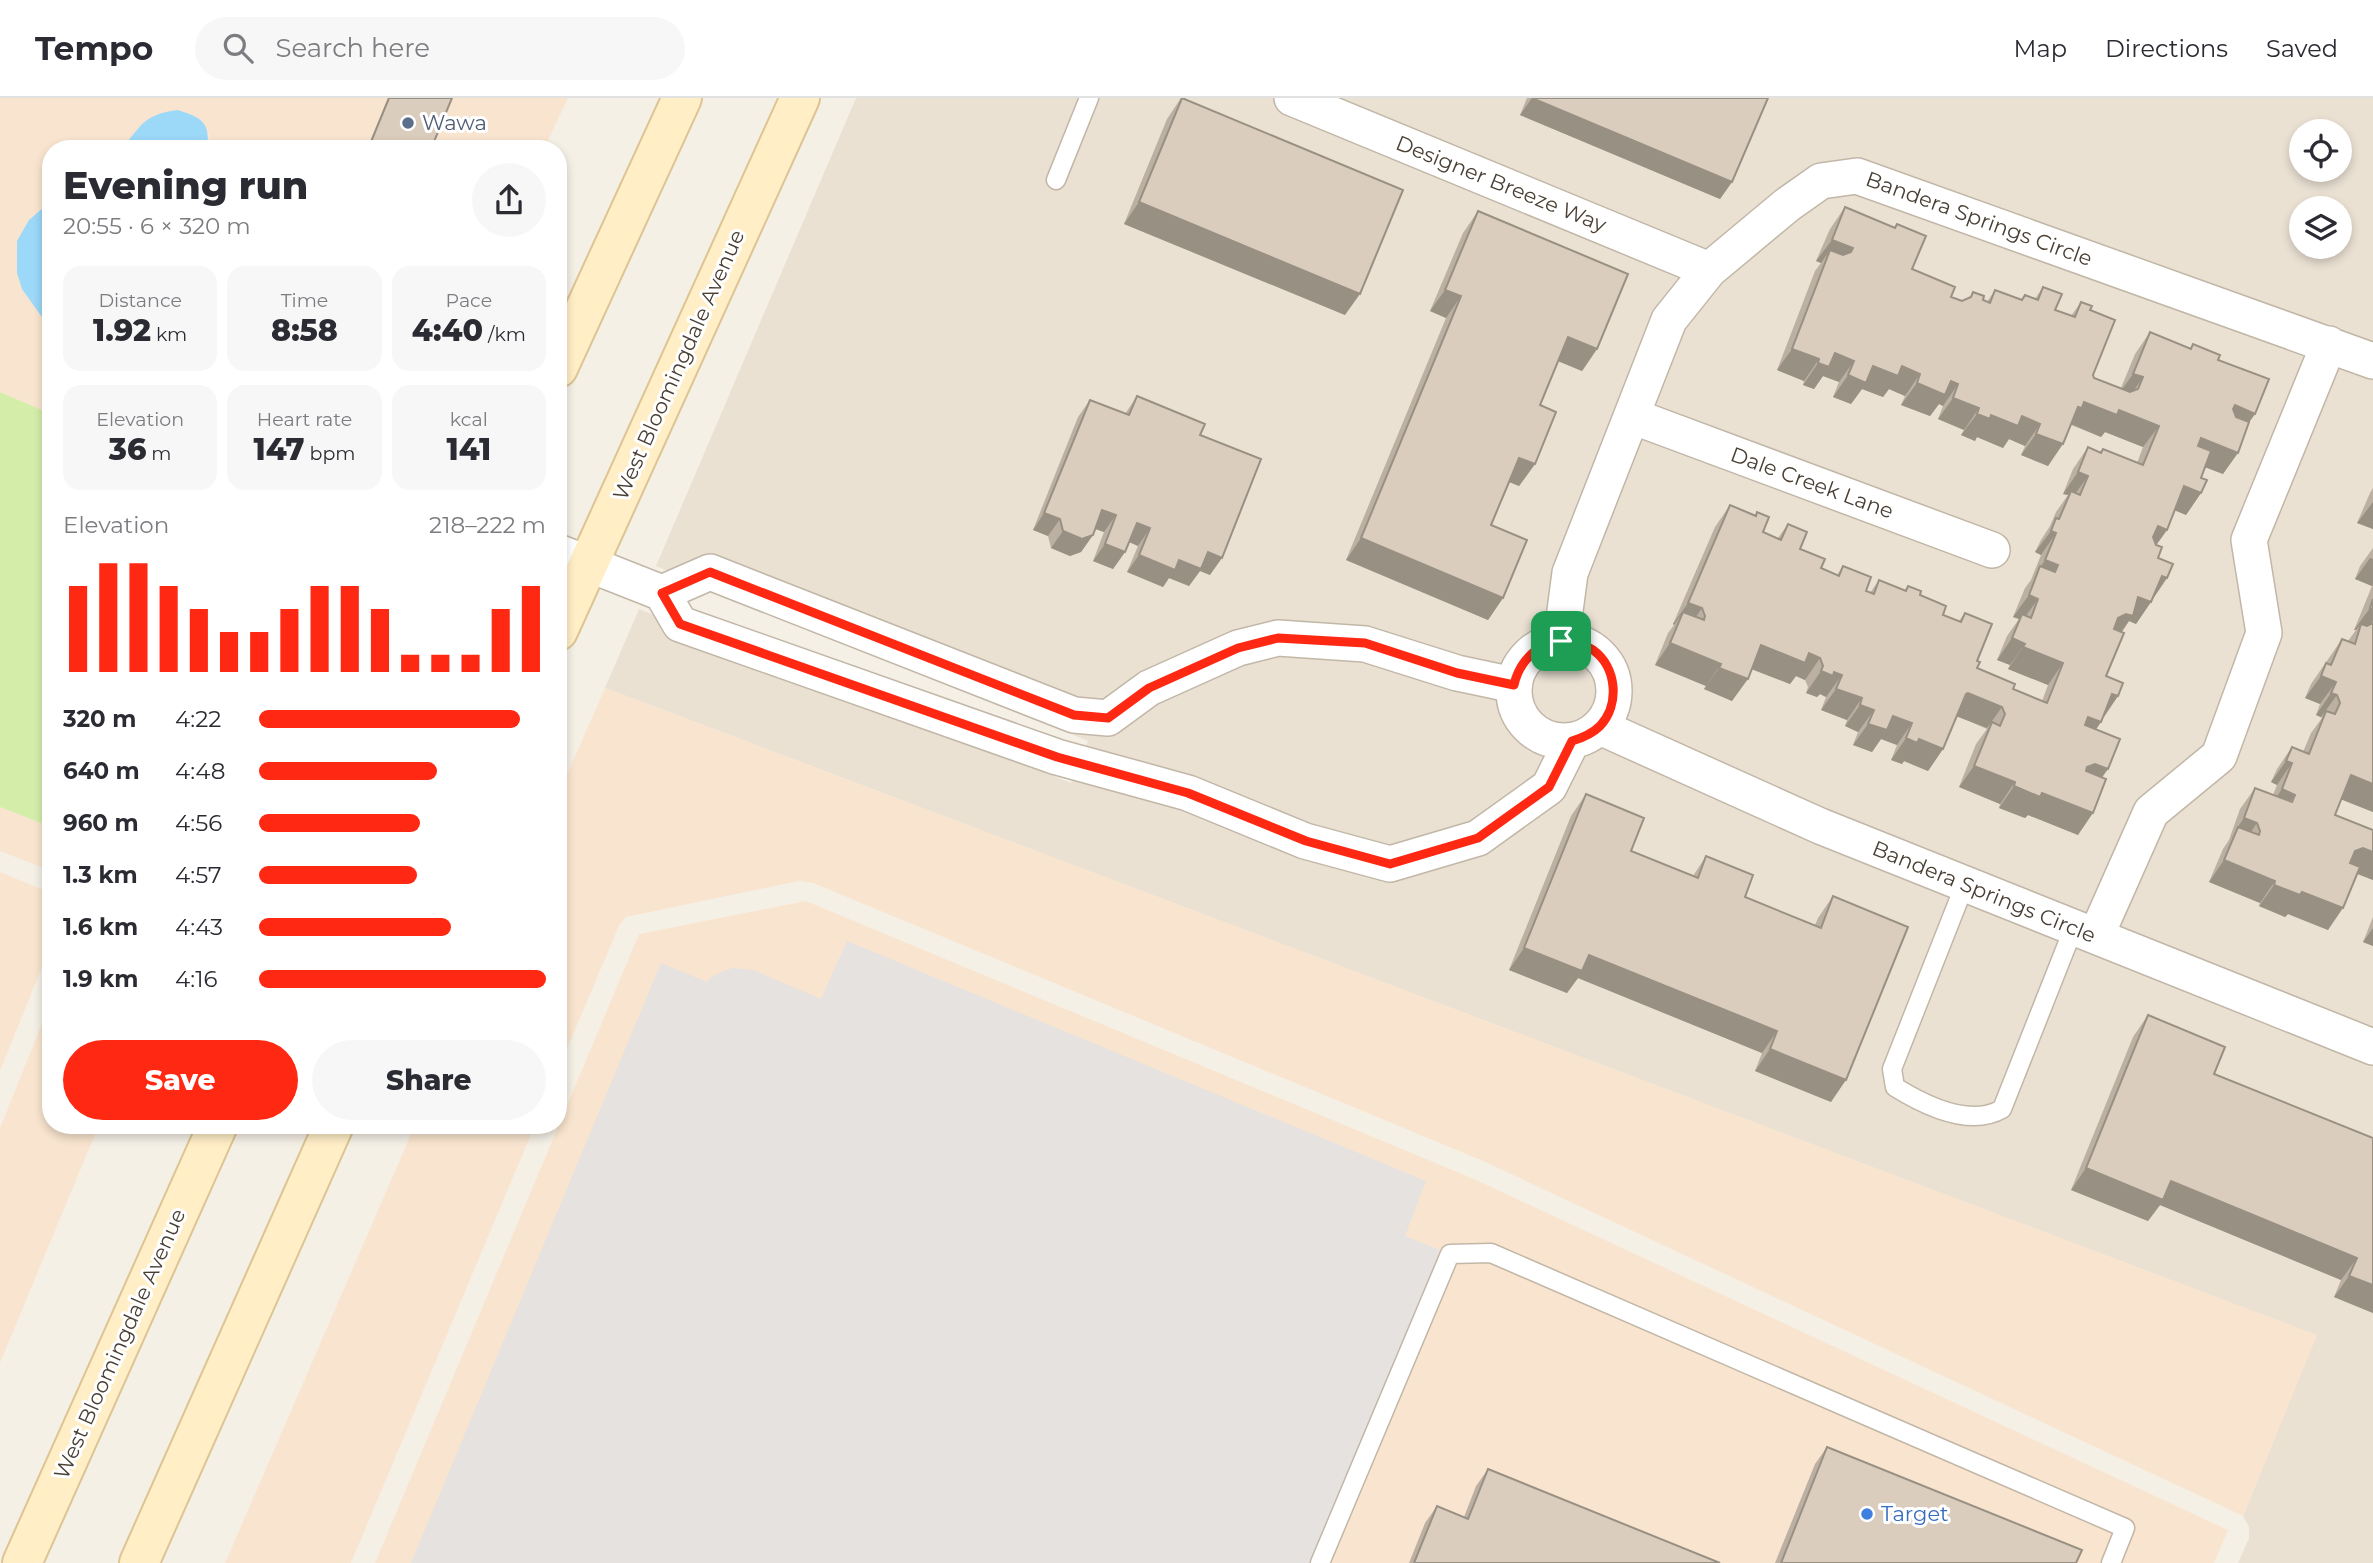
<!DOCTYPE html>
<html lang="en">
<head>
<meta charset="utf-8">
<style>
  body { margin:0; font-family:Montserrat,sans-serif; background:#f7f7f7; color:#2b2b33; height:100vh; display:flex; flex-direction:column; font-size:26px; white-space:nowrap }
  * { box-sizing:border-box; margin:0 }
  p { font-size:23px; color:#7c7c81 }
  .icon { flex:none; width:38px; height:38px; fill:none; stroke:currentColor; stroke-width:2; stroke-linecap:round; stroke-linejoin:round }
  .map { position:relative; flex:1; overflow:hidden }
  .panel { position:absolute; left:42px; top:42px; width:525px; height:994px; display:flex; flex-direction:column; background:#fff; border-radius:28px; box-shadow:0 4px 10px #0003 }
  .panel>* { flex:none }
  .fabs { position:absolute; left:2289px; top:21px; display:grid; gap:14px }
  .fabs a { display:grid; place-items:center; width:63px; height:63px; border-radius:50%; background:#fff; box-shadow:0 4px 10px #0003; font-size:35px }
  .pin { position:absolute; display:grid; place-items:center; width:60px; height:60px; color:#fff; margin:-30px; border-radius:14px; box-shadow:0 4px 10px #0006 }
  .round { display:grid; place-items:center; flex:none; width:74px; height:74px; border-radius:37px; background:#f7f7f7 }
  .head { display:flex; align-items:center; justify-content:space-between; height:119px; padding:0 21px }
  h1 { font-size:38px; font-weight:800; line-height:52px }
  .metrics { display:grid; grid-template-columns:repeat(3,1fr); gap:10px; height:119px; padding:7px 21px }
  .metrics div { display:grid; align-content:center; border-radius:18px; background:#f7f7f7; text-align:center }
  .metrics b { font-size:30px; font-weight:800 }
  .metrics small { font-size:19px; font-weight:400 }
  .metrics p { font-size:19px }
  .chart { height:196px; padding:14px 21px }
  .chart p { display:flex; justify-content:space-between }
  .chart svg { width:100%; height:126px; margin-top:7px; stroke:#ff2813; stroke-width:6 }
  .primary-button { display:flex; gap:14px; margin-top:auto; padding:14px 21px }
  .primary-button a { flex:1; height:80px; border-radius:42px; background:#ff2813; color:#fff; font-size:28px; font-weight:800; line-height:80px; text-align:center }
  .primary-button a+a { background:#f7f7f7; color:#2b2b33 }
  ul { padding:0 21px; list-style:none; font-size:23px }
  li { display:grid; grid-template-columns:112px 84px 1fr; align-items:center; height:52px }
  li i { height:18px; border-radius:9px; background:#ff2813 }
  header { display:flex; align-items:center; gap:42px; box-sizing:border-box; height:98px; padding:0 35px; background:#fff; border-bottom:2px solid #e1e1e2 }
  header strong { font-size:33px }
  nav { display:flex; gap:38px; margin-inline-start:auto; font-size:24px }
  .search { width:490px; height:63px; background:#f7f7f7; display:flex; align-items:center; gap:18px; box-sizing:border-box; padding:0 24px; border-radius:38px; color:#7c7c81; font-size:26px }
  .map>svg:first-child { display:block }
</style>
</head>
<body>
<header>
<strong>Tempo</strong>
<div class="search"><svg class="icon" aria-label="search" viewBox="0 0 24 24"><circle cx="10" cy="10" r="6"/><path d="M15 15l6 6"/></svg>Search here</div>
<nav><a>Map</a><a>Directions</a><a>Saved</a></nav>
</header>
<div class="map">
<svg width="2373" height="1465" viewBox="0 0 2373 1465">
  <rect width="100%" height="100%" fill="#f5f0e6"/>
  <!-- residential -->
  <path fill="#eae1d3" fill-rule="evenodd" d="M856 0H2373V1465H2238L2249 1440V1429L2243 1418 2316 1237 605 590 639 511 1071 685 1088 643 656 468ZM2301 33H2340V72H2301ZM2301 110H2340V149H2301Z"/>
  <!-- commercial -->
  <path fill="#f9e5cf" d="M0 0H568L544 51H207L209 36 141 28 122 51H51V103L29 122 22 191 51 232V316L0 294Z
    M605 590 2317 1237 2243 1418 1483 1063 813 785 799 783 626 819 619 828 558 972V697Z
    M0 709 51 729V773L0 753Z
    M0 774 51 795V847L0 973Z
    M806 803 1474 1081 2228 1432 2214 1465H375L639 836Z
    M51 903V1027H99L0 1265V1030Z
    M415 1027H535L351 1465H225Z"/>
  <!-- green -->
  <path fill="#d4eeaa" d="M0 294 51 316V729L0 709Z"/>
  <!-- parking -->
  <path fill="#e5e2df" d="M847 843 1426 1083 1405 1138 1450 1156 1320 1465H411L661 865 707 884 712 878 732 870 753 872 821 901Z"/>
  <!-- water -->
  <path fill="#9cd8f8" d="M177 12C201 19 211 24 207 51H122C142 26 144 17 177 12Z
    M51 103V232L22 191 17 175V143L29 122Z"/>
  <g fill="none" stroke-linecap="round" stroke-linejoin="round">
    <defs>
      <path id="service" d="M1056 82 1089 0
        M1965 786 1892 971 1895 989C1924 1007 1969 1030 2002 1011L2074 829
        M1320 1465 1450 1156 1491 1155 2125 1430 2111 1465"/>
      <path id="minor" d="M1292 0 1709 172
        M1632 318 1992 452
        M558 454 662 495 680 526 1057 659 1188 695 1305 743 1390 766 1478 740 1549 689 1572 643
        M662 495 710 474 1074 617 1108 620 1149 590 1238 550 1278 540 1365 546 1457 575 1514 587
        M1561 543 1570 475 1669 222 1709 172 1787 107 1821 83 1857 78 2373 263
        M1514 593a50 50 0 1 1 100 0a50 50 0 1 1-100 0Z
        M1600 629 1820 728 2373 949
        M2096 838 2151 714 2219 658 2264 535 2249 442 2329 246"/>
      <path id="secondary" d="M558 270 682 0
        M558 533 800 0
        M22 1465 218 1027
        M139 1465 334 1027"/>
    </defs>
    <!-- service casing -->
    <use href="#service" stroke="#c2b7a7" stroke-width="21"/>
    <!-- minor casing -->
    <use href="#minor" stroke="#c2b7a7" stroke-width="38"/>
    <!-- secondary casing -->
    <use href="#secondary" stroke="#ddc493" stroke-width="42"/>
    <!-- service -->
    <use href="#service" stroke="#fff" stroke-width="18"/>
    <!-- minor -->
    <use href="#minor" stroke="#fff" stroke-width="35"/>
    <!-- secondary -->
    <use href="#secondary" stroke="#ffeec6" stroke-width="38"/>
  </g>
  <!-- wall -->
  <path fill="#bcb0a3" d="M388 0H452L431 51H367Z
    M1181 0 1345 217 1124 126 1167 21Z
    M1527 0H1768L1732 84 1720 101 1520 17Z
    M1845 109 1895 130 1897 126 1912 171 1951 199 1962 203 1969 200 1973 194 1983 202 1987 204 1995 192 2021 202 2025 197 2035 201 2043 189 2055 212 2071 218 2081 204 2090 212 2093 277 2094 280 2121 290 2135 256 2150 234 2190 250 2193 246 2218 262 2255 316 2249 324 2223 376 2205 369 2201 380V395L2186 417 2175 412 2167 432 2156 447 2158 460 2167 480 2136 526 2129 523 2122 534 2106 578 2118 598 2096 631 2102 680 2078 737 2028 717 2025 720 1999 710 2000 706 1959 689 1976 646 1987 631 1957 618 1943 651 1928 673 1904 663 1902 666 1891 662 1897 647 1881 641 1872 654 1853 647 1858 634 1845 628 1847 622 1821 612 1826 599 1820 596 1817 599 1806 595 1808 589 1805 582 1796 578 1790 586 1752 571 1732 603 1704 591 1706 588 1655 567 1668 535 1674 527 1673 526 1715 429 1730 407 1755 418 1757 414 1763 434 1778 440 1788 426 1800 451 1821 470 1837 477 1843 468 1866 493 1870 495 1879 482 1904 493 1908 488 1943 517 1959 523 1965 515 1977 570 2013 591 2042 603 2048 587 2008 571 2010 567 1997 562 2007 538 2019 521 2013 519 2025 490 2031 482 2041 457 2035 454 2041 442 2050 428 2056 414 2068 397 2063 396 2073 371 2088 349 2100 354 2103 351 2137 365 2143 349 2105 334 2101 339 2071 327 2048 368 2021 357 2025 348 2009 341 2003 350 1977 339 1975 343 1961 337 1964 332 1938 321 1943 308 1939 306 1930 318 1901 307 1905 298 1889 291 1883 299 1862 291 1851 306 1833 299 1839 284 1823 278 1814 291 1803 287 1804 283 1777 272 1815 173 1821 165 1816 163 1830 131Z
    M1478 113 1597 251 1582 273 1558 263 1540 307 1535 366 1519 388 1510 384 1491 427 1503 500 1488 522 1346 462 1446 220 1430 213 1463 135Z
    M1137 298 1200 337 1210 477 1200 473 1189 488 1169 480 1163 489 1127 474 1138 448 1129 444 1125 454 1113 471 1093 463 1104 434 1095 431 1093 437 1081 454 1070 458 1051 450 1048 438 1033 432 1078 319 1090 302 1125 316Z
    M2373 390V431L2357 425 2370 395Z
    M2373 450V714L2341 701 2335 717 2373 732V782L2357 776 2328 832 2288 816 2285 819 2259 808 2260 805 2209 784 2223 751 2229 742 2240 711 2255 690 2273 697 2277 687 2271 684 2277 671 2292 649 2303 654 2311 635 2322 620 2316 617 2320 606 2305 600 2311 586 2342 541 2348 543 2356 532H2354L2372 488 2355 481 2360 468Z
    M1586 696 1631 753 1693 778 1706 758 1745 799 1815 827 1818 820 1833 798 1831 1004 1755 973 1762 955 1578 880 1567 895 1509 872 1571 718Z
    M2373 819V848L2363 844Z
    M2148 917 2214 976 2373 1040V1215L2334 1199 2341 1182 2160 1107 2148 1123 2071 1092 2133 939Z
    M1827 1349 2076 1465H1775L1815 1366Z
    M1488 1371 1720 1465H1409L1425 1425 1437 1408 1464 1419 1476 1388Z"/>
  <!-- shaded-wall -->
  <path fill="#999084" d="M1532 0 1732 84 1720 101 1520 17Z
    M1139 104 1360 196 1345 217 1124 126Z
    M1832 142 1853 150 1838 172 1830 152 1821 165 1816 163Z
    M1445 192 1461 198 1446 220 1430 213Z
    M1568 239 1597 251 1582 273 1553 261Z
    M1792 251 1819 261 1804 283 1777 272Z
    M1835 255 1854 263 1839 284 1823 278 1814 291 1803 287 1818 265Z
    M1873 268H1902L1920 276 1905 298 1889 291 1883 299 1862 291 1851 306 1833 299 1848 277Z
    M2133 276 2143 279 2128 301 2118 297Z
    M1951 283 1958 286 1943 308 1939 306 1930 318 1901 307 1917 285Z
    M1953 300 1979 310 1964 332 1938 321Z
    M2084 304 2119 312 2159 328 2143 349 2105 334 2101 339 2071 326 2078 309Z
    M2235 307 2255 316 2240 337 2219 329Z
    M1977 316 2022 318 2040 326 2025 348 2009 341 2003 350 1977 339 1975 343 1961 337Z
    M2036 336 2063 346 2048 368 2021 357Z
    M2201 340 2238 355 2223 376 2186 362Z
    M1519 360 1535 366 1519 388 1504 382Z
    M2078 374 2088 378 2073 399 2071 393 2068 397 2063 396Z
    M2184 388 2201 395 2186 417 2169 410Z
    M2373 404V431L2357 425Z
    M1102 412 1116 417 1104 434 1090 429Z
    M1044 415 1060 421 1048 438 1033 432Z
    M1137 425 1150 430 1138 448 1125 442Z
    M2158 428 2167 432 2152 453 2143 450Z
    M1063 433 1093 437 1081 454 1070 458 1051 450Z
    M2051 433 2056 435 2041 457 2035 454Z
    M1361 440 1503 500 1488 522 1346 462Z
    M1105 446 1125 454 1113 471 1093 463Z
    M1208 454 1222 460 1210 477 1200 473 1189 488 1169 480 1163 489 1127 474 1139 457 1179 462Z
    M2370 460 2373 461V487L2372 488 2355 481Z
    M2045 462 2058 467 2043 489 2040 470Z
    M2162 478 2167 480 2152 502Z
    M2029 497 2038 501 2023 522 2022 516 2019 521 2013 519Z
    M2138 499 2151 504 2136 526 2129 523 2117 540 2111 537 2118 520Z
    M1688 505 1702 510 1687 532 1683 514 1674 527 1673 526Z
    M2370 510 2373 511V523L2364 535 2361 526 2356 532H2354Z
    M2012 540 2025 546 2010 567 1997 562Z
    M1670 545 1721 566 1706 588 1655 567Z
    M1761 547 1809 555 1820 560 1805 582 1796 578 1790 586 1746 569Z
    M2023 549 2063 565 2048 587 2008 571Z
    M1719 570 1748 581 1732 603 1704 591Z
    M1821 573 1834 574 1842 577 1826 599 1820 596 1817 599 1806 595Z
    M2321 578 2336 584 2320 606 2305 600Z
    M1836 591 1862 600 1847 622 1821 612Z
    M1968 595 2002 609 1987 630 1953 617 1966 596Z
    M2331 595 2337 597 2321 619 2316 617Z
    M2112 596 2118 598 2103 620Z
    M1860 607 1874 612 1858 634 1845 628Z
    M1893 618 1912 625 1897 647 1881 641 1872 654 1853 647 1868 626Z
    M2088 619 2101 624 2086 646 2073 641Z
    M1906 640 1919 641 1943 651 1928 673 1904 663 1902 666 1891 662Z
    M2286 663 2292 665 2277 687 2271 684Z
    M2095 666 2108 671 2093 692 2080 687 2087 669Z
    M1974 668 2015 684 2000 706 1959 689Z
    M2351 677 2373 686V714L2335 699Z
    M2014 688 2042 695 2093 715 2078 737 2028 717 2025 720 1999 710Z
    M2282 691 2295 697 2280 718 2267 713Z
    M2244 720 2257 725 2242 747 2238 729 2229 742Z
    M2363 750 2373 754V782L2348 772 2355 753Z
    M2224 762 2275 783 2260 805 2209 784Z
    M2274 787 2302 794 2343 810 2328 832 2288 816 2285 819 2259 808Z
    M2373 830V848L2363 844Z
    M1524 850 1589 857 1777 933 1762 955 1578 880 1567 895 1509 872Z
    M1770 951 1846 982 1831 1004 1755 973Z
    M2086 1070 2171 1083 2357 1160 2341 1182 2160 1107 2148 1123 2071 1092Z
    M2349 1178 2373 1187V1215L2334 1199Z"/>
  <!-- building -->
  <path fill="#dbcdbd" stroke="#999084" stroke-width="2" d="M389 0H452L431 51H368Z
    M1182 0 1403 92 1360 196 1139 104Z
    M1532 0H1768L1732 84Z
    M1845 109 1895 130 1897 126 1926 138 1912 171 1955 189 1951 199 1962 203 1971 199 1973 194 1984 198 1983 202 1990 205 1995 192 2022 202 2025 197 2038 202 2043 189 2062 196 2055 212 2075 219 2081 204 2092 208 2090 212 2115 222 2093 277 2094 280 2130 294 2138 291 2143 279 2133 276 2150 234 2191 251 2193 246 2220 257 2218 262 2269 281 2255 316 2235 307 2233 311 2236 319 2249 324 2238 355 2201 340 2198 348 2211 353 2201 380 2207 382 2201 395 2184 388 2167 432 2158 428 2153 439 2156 447 2162 449 2158 460 2173 466 2167 480 2162 478 2151 504 2138 499 2133 518 2126 516 2118 520 2114 531 2124 535 2106 578 2123 585 2118 598 2112 596 2101 624 2088 619 2085 627 2120 641 2108 671 2095 666 2087 669 2086 673 2106 681 2093 715 2042 695 2040 699 2014 688 2015 684 1974 668 1992 624 2000 628 2005 616 2002 609 1968 595 1966 596 1943 651 1919 641 1917 645 1906 640 1912 625 1893 618 1887 632 1868 626 1874 612 1860 607 1862 600 1836 591 1842 577 1834 574 1833 578 1821 573 1823 568 1820 560 1809 555 1805 565 1761 547 1748 581 1719 570 1721 566 1670 545 1683 514 1704 522 1705 518 1702 510 1688 505 1730 407 1756 418 1757 414 1769 419 1763 434 1781 442 1788 426 1807 434 1800 451 1825 461 1821 470 1839 478 1843 468 1871 479 1866 493 1874 496 1879 482 1906 493 1908 488 1921 493 1920 497 1946 508 1943 517 1961 524 1965 515 1992 526 1977 563 1980 564 1977 570 2015 586 2013 591 2047 605 2063 565 2023 549 2025 546 2012 540 2022 516 2031 520 2038 501 2029 497 2040 468 2055 474 2058 467 2045 462 2056 435 2051 433 2056 420 2059 421 2071 393 2080 397 2088 378 2078 374 2088 349 2101 355 2103 351 2143 367 2159 328 2119 312 2117 317 2084 304 2082 310 2078 309 2063 346 2036 336 2040 326 2022 318 2018 328 1991 317 1990 321 1977 316 1979 310 1953 300 1958 286 1951 283 1945 297 1917 285 1920 276 1902 268 1898 278 1873 268 1866 285 1848 277 1854 263 1835 255 1829 269 1818 265 1819 261 1792 251 1830 152 1843 157 1851 154 1853 150 1832 142Z
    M1478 113 1628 176 1597 251 1568 239 1540 307 1556 314 1535 366 1519 360 1491 427 1527 442 1503 500 1361 440 1461 198 1445 192Z
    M1137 298 1205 326 1200 337 1261 361 1222 460 1208 454 1201 471 1179 462 1175 472 1139 457 1150 430 1137 425 1125 454 1105 446 1116 417 1102 412 1093 437 1082 441 1063 433 1060 421 1044 415 1090 302 1129 317Z
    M2373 501V511L2370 510Z
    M2373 525V686L2351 677 2335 717 2373 732V754L2363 750 2355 753 2350 765 2360 769 2343 810 2302 794 2300 797 2274 787 2275 783 2224 762 2238 729 2259 737 2260 733 2257 725 2244 720 2255 690 2292 704 2295 697 2282 691 2292 665 2286 663 2292 649 2309 656 2326 613 2335 616 2340 605 2337 597 2331 595 2336 584 2321 578 2326 565 2331 567 2342 541 2355 546 2361 526 2367 528Z
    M1586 696 1644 720 1631 753 1698 780 1706 758 1753 777 1745 799 1821 830 1833 798 1908 829 1846 982 1770 951 1777 933 1589 857 1582 873 1524 850Z
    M2148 917 2225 949 2214 976 2373 1040V1187L2349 1178 2357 1160 2171 1083 2163 1102 2086 1070Z
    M1827 1349 2082 1452 2076 1465H1781Z
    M1488 1371 1720 1465H1414L1437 1408 1468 1421Z"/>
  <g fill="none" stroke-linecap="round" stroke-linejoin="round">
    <defs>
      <path id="route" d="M710 474 1074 617 1108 620 1149 590 1238 550 1278 540 1365 545 1457 575 1514 587C1522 551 1560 529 1593 552 1617 569 1620 607 1600 628 1592 636 1582 640 1572 643L1549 689 1478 740 1390 766 1306 743 1188 695 1057 659 680 526 662 495Z"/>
    </defs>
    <!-- route casing -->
    <use href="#route" stroke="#fff" stroke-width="14"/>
    <!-- route -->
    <use href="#route" stroke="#ff2813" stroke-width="9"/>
  </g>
  <!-- markers -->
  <circle fill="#5c6f8a" stroke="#fff" stroke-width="2.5" cx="408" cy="25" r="7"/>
  <circle fill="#3f7fe0" stroke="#fff" stroke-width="2.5" cx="1867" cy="1416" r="7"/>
  <g text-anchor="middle" stroke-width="6" stroke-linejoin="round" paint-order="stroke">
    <!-- service labels -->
    <g font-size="21" fill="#4e5e75" stroke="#fff" text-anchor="start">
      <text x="422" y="32">Wawa</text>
    </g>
    <!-- street labels -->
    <g font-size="21" fill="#493f34" stroke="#fff">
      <text transform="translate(1501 86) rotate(22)" y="7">Designer Breeze Way</text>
      <text transform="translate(1979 121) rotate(20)" y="7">Bandera Springs Circle</text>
      <text transform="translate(679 267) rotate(-66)" y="7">West Bloomingdale Avenue</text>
      <text transform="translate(1812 385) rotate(20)" y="7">Dale Creek Lane</text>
      <text transform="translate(1984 794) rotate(22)" y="7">Bandera Springs Circle</text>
      <text transform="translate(120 1246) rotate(-66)" y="7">West Bloomingdale Avenue</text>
    </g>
    <!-- shop labels -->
    <g font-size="21" fill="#366cbe" stroke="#fff" text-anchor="start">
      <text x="1881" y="1423">Target</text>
    </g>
  </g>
</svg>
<div class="fabs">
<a><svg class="icon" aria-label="locate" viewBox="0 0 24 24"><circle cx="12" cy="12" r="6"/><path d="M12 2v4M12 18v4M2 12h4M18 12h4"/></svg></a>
<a><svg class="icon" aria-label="layers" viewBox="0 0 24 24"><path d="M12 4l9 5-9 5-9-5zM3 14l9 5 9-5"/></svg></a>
</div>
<div class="pin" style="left:1561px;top:543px;background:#1e9e55"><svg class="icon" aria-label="arrive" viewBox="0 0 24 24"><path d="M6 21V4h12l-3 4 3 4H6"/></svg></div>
<section class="panel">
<div class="head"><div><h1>Evening run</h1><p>20:55 · 6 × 320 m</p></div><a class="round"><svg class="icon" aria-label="share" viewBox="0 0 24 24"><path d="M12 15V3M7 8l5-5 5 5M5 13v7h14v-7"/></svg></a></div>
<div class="metrics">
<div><p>Distance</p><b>1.92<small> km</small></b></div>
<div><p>Time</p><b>8:58</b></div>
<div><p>Pace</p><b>4:40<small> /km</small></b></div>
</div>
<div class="metrics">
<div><p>Elevation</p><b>36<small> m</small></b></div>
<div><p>Heart rate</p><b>147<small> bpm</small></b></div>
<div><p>kcal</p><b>141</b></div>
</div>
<div class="chart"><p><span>Elevation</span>218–222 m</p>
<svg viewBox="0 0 160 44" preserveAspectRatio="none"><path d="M5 44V14M15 44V6M25 44V6M35 44V14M45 44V22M55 44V30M65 44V30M75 44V22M85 44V14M95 44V14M105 44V22M115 44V38M125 44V38M135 44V38M145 44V22M155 44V14"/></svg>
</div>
<ul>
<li><b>320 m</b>4:22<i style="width:91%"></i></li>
<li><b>640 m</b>4:48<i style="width:62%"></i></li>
<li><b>960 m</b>4:56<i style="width:56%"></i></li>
<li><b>1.3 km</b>4:57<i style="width:55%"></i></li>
<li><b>1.6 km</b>4:43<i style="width:67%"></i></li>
<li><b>1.9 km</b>4:16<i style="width:100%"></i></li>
</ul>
<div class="primary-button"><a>Save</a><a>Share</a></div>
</section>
</div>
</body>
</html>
